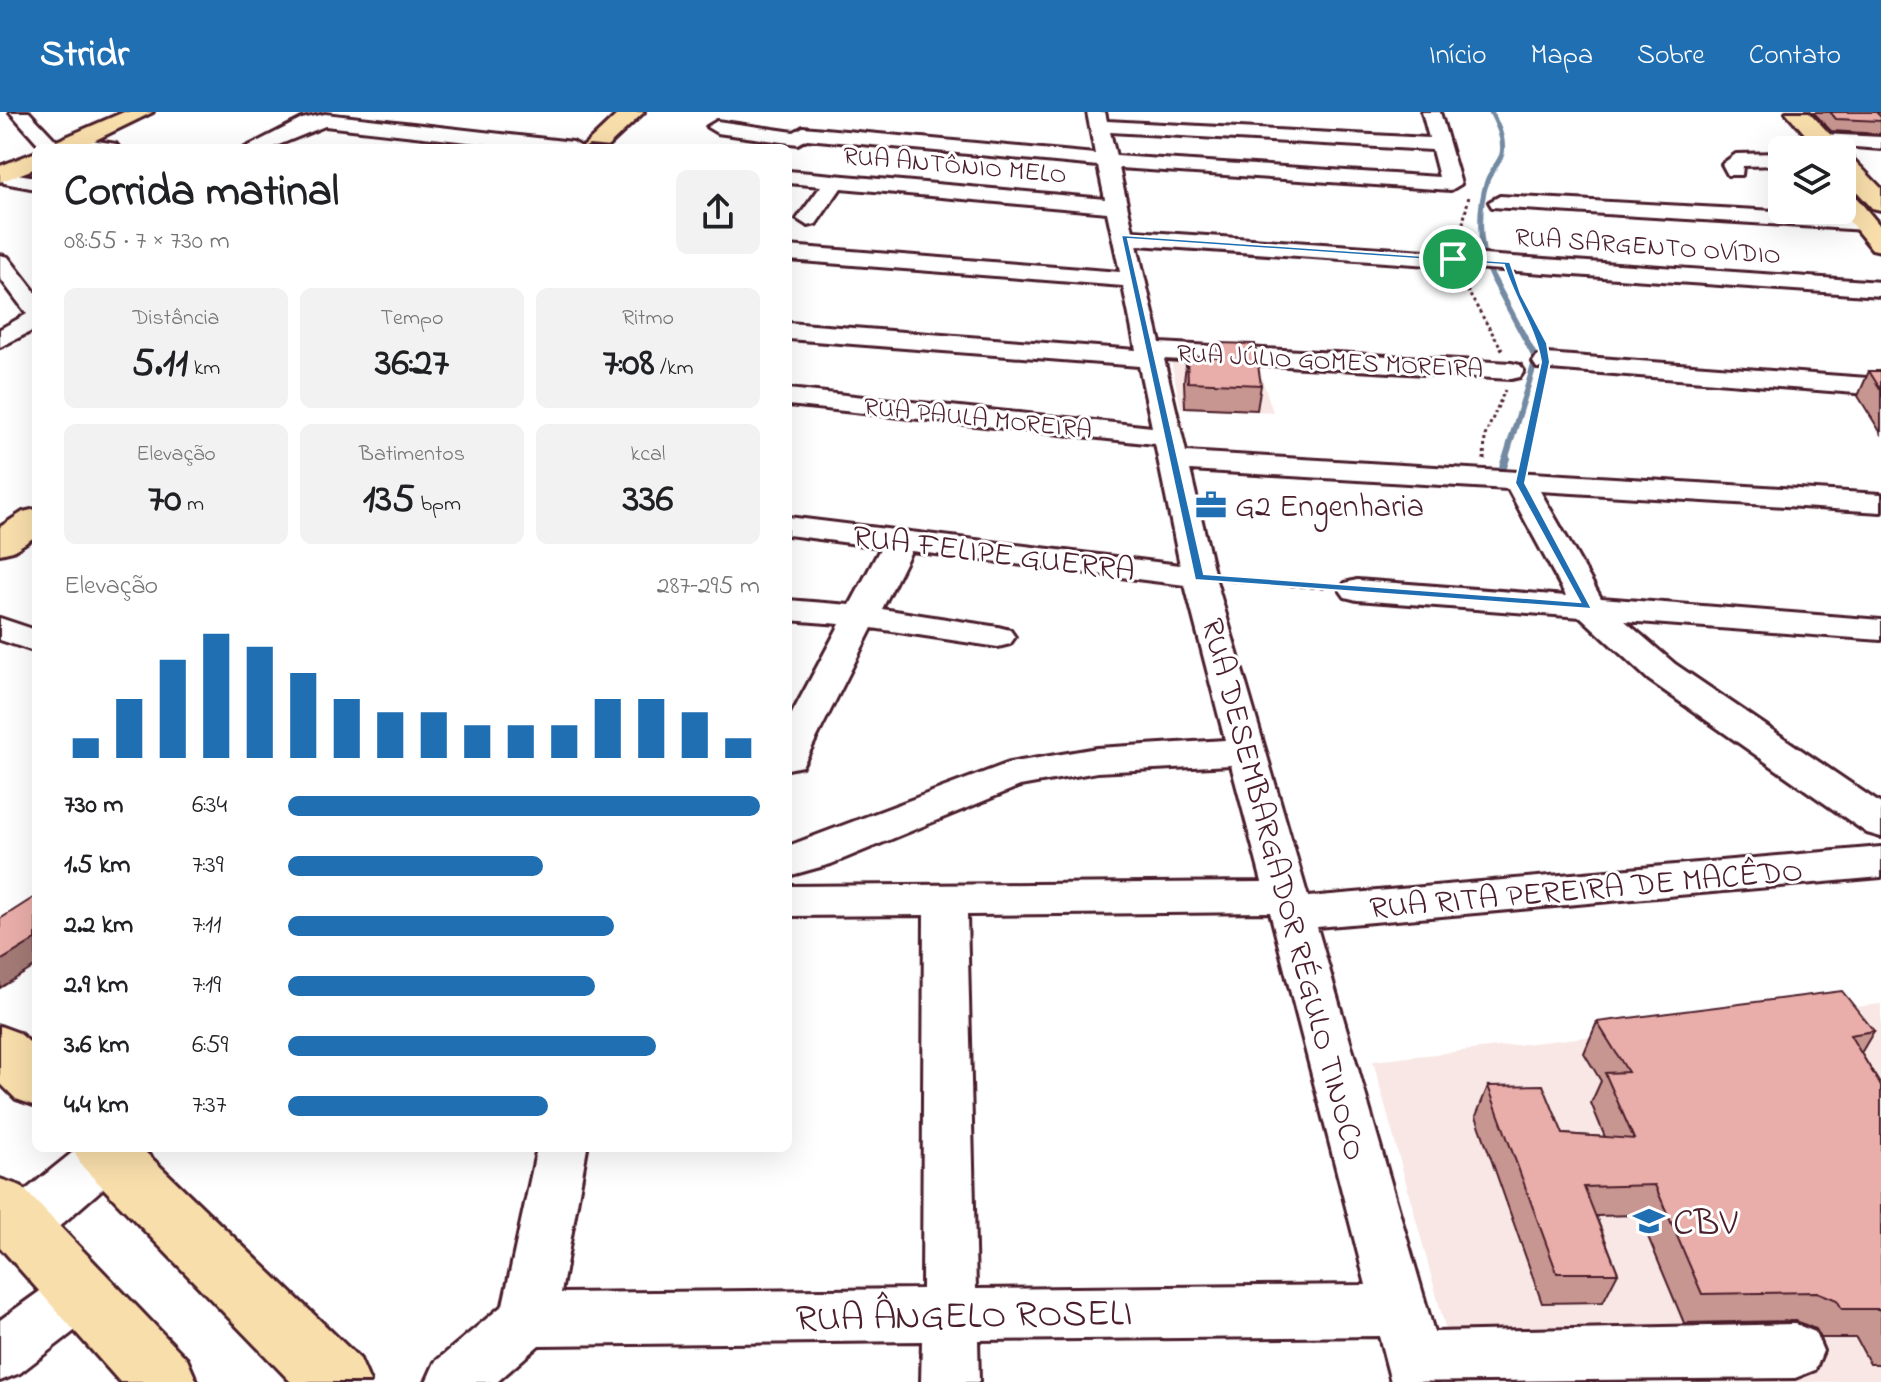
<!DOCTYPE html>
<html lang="pt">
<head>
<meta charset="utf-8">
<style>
  body { margin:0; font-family:"Indie Flower",sans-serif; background:#f2f2f2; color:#202124; height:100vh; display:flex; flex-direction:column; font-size:30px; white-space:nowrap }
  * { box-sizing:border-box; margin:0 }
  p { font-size:26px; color:#757577 }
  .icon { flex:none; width:44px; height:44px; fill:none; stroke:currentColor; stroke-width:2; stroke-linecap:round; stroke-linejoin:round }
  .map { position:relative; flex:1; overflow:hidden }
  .sheet { position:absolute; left:32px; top:32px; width:760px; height:1008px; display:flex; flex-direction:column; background:#fff; border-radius:12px; box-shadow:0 8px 32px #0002 }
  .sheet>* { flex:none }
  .buttons { position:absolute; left:1768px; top:24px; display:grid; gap:16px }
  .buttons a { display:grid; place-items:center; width:88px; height:88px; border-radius:12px; background:#fff; box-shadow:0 8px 32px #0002; font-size:40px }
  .pin { position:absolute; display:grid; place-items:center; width:68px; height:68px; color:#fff; margin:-34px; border:4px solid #fff; border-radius:50%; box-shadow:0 2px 8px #0007 }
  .round { display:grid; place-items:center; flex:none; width:84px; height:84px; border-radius:12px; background:#f2f2f2 }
  .overview { display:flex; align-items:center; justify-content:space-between; height:136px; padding:0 32px }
  h1 { font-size:44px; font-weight:700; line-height:60px }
  .stats { display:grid; grid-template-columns:repeat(3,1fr); gap:12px; height:136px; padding:8px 32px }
  .stats div { display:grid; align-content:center; border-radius:12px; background:#f2f2f2; text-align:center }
  .stats b { font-size:40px; font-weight:700 }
  .stats small { font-size:22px; font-weight:400 }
  .stats p { font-size:22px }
  .chart { height:224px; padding:16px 32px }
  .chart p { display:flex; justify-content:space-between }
  .chart svg { width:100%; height:144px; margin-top:8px; stroke:#1f6fb2; stroke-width:6 }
  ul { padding:0 32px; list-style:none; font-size:26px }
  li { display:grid; grid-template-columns:128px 96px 1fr; align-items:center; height:60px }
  li i { height:20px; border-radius:10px; background:#1f6fb2 }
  header { display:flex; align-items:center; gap:48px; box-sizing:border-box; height:112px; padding:0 40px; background:#1f6fb2; color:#fff }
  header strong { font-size:38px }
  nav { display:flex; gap:44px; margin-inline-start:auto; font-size:28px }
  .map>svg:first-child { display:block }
</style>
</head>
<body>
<header>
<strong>Stridr</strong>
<nav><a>Início</a><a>Mapa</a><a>Sobre</a><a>Contato</a></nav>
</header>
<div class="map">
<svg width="1881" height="1270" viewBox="0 0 1881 1270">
  <rect width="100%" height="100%" fill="#fff"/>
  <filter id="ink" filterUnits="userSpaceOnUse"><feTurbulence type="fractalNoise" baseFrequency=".0125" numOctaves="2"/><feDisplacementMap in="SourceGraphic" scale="16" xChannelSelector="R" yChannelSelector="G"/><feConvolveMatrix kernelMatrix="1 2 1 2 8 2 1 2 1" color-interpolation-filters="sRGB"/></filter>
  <g filter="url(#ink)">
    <!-- built -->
    <path fill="#f8e7e5" d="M1171 249 1258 254 1273 300 1181 296Z
      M1881 892V1270H1460L1373 949Z"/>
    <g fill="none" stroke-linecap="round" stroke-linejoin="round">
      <!-- stream-far2 -->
      <path stroke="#738aa2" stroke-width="5" d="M1487 155C1479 129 1478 96 1487 69 1490 60 1499 51 1502 42 1505 27 1497 12 1491 0"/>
      <!-- stream-far1 -->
      <path stroke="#738aa2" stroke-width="6" d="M1486 153 1536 247 1505 348"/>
      <!-- stream -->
      <path stroke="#738aa2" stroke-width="8" d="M1503 355 1506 346"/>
      <defs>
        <path id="minor" d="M10 0H29L63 36H42Z
          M1087 0H1105L1107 9 1429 26 1422 0H1440L1461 72 1451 78 1119 56 1133 119 1881 170V184L1137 133 1160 231 1511 251 1520 253 1524 259 1520 265 1511 267 1164 247 1186 340 1881 382V400L1540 379 1601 486 1881 508V528L1625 509 1675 552 1881 692V725L1867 721 1649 568 1581 505 1357 488 1345 485 1340 478 1345 471 1357 468 1566 484 1508 377 1190 358 1215 465 1308 785 1881 735V765L1317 815 1434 1220 1795 1212 1815 1220 1823 1239 1815 1258 1795 1266 1391 1270 1379 1224 978 1228 979 1270H921L922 1229 539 1233 497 1270H426L435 1250 503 1193 537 1036H587L561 1181 922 1177 924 803 788 804V774L1262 770 1231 653 1097 660 1020 674 831 752 788 764V734L1009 651 1097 636 1225 628 1185 473 911 439 882 497 998 515 1010 518 1015 525 1010 532 998 535 872 516 807 645 802 654 788 657V609L840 512 788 508V488L850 493 881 435 788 423V405L1180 453 1155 332 788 293V277L1152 315 1139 254 788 227V211L1136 238 1123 174 788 148V134L1120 160 1107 100 841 76 816 112 808 114 797 107 821 74 788 71V59L1105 87 1098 54 807 27 798 32 717 21 707 15 717 9 794 20 803 15 1095 42ZM1110 20 1432 38 1439 65 1116 44ZM1270 800 1366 1173 976 1177 967 803Z
          M325 2 573 30 583 36H521L325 14 271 36H245L302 7Z
          M1823 22 1881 25V37L1816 32 1813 28Z
          M91 28 116 32 119 36H83L84 30Z
          M1782 41V53L1743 54 1742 63H1728L1722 52 1736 42Z
          M11 61 36 65V77L4 71 1 67Z
          M1500 84 1865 104 1876 111 1865 118 1492 95 1489 90Z
          M0 143 8 145 36 181V217L0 235V217L27 202 0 166Z
          M1546 242 1881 267V283L1537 256 1533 250 1537 244Z
          M0 506 36 518V540L0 528Z
          M78 1036H139L132 1051 39 1132 20 1138 1 1132V1098Z
          M80 1157 99 1164 107 1182 99 1200 20 1261 0 1269V1208L61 1164Z"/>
        <path id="major" d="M124 0H153L79 36H49L52 31Z
          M620 0H644L606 36H582Z
          M1786 0H1809L1840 33 1843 38 1842 40 1819 38Z
          M36 40V56L0 70V54Z
          M1842 42 1850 44 1881 76V98L1872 96 1842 63Z
          M1842 77 1851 79 1881 115V139L1872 137 1840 98Z
          M36 397V424L13 439 0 442V415L23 400Z
          M0 914 19 921 36 936V994L16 987 0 971Z
          M73 1036H141L360 1247 370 1270H291L81 1053Z
          M0 1067 21 1074 187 1247 197 1270H120L0 1135Z"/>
      </defs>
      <!-- minor casing -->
      <use href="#minor" stroke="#4a1f2b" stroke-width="6"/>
      <!-- major casing -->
      <use href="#major" stroke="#4a1f2b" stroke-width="6"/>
      <!-- path-far1 -->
      <path stroke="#4a1f2b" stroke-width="3" stroke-dasharray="3 3" stroke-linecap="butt" d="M1459 129 1469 84
        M1461 168 1503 239
        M1513 170 1542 229
        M1525 347 1541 267
        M1484 348 1485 324 1505 278"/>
      <!-- path -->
      <path stroke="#4a1f2b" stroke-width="4" stroke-dasharray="5 5" stroke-linecap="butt" d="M1230 468 1328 476"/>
      <!-- minor -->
      <use href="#minor" fill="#fff" fill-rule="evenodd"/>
      <!-- major -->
      <use href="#major" fill="#f8deab" fill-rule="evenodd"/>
    </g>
    <!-- wall -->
    <path fill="#c89691" stroke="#4a1f2b" stroke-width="2" d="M1813 0H1881V20L1880 22 1831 19Z
      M1218 231 1261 273 1257 298 1185 295 1184 269 1187 244 1217 245Z
      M1869 259H1881V321L1858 284Z
      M1597 910 1874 919 1861 941 1881 974V1252H1870L1856 1226H1821L1816 1217 1796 1209 1684 1211 1639 1103 1596 1104 1618 1161 1603 1190 1542 1191 1476 1004 1488 974 1563 1022 1605 1025 1591 991 1601 969 1584 941Z"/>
    <!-- shaded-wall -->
    <path fill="#a37a76" stroke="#4a1f2b" stroke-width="2" d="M36 827V854L0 876V849Z"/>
    <!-- building -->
    <path fill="#e9aea9" stroke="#4a1f2b" stroke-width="2" d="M1830 0H1876L1881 5V9L1836 7Z
      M589 34 610 36H586Z
      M1218 231 1255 232 1261 273 1188 270 1187 244 1220 245Z
      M1869 259H1881V278Z
      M36 784V827L0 849V807Z
      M1842 879 1874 919 1850 923 1881 974V1201L1879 1197H1842L1837 1188 1817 1180 1702 1182 1655 1073 1584 1075 1618 1161H1557L1488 974 1543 973 1563 1022 1634 1027 1605 961 1628 960 1597 910Z"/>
  </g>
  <!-- route -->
  <path fill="#1f6fb2" stroke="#fff" stroke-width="2" fill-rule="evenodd" d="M1121 123 1510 150 1521 182 1547 231 1550 250 1525 371 1592 497 1195 468ZM1128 127 1504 153C1514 186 1536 216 1541 250L1515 371 1580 490 1204 462Z"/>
  <!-- icons -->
  <defs>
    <symbol id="office-bare" viewBox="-9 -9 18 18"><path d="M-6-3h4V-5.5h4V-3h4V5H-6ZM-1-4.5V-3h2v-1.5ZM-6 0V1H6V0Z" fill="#1f6fb2" stroke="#fff" stroke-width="2.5" paint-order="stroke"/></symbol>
    <symbol id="school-bare" viewBox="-9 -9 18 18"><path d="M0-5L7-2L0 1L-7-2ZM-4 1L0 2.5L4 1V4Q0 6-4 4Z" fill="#1f6fb2" stroke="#fff" stroke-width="2.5" paint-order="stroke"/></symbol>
  </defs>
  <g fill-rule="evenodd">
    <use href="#office-bare" x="1189" y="371" width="44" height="44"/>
    <use href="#school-bare" x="1627" y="1087" width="44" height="44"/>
  </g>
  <g text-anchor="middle" stroke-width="6" stroke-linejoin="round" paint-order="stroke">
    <!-- far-street labels -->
    <g font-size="26" fill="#4a1f2b" stroke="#fff">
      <text transform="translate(955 52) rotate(5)" y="9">RUA ANTÔNIO MELO</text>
      <text transform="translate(1648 133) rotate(4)" y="9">RUA SARGENTO OVÍDIO</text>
      <text transform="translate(1330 248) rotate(3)" y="9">RUA JÚLIO GOMES MOREIRA</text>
      <text transform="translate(978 305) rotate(6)" y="9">RUA PAULA MOREIRA</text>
    </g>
    <!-- poi labels -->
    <g font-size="32" fill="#4a1f2b" stroke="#fff" text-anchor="start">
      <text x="1235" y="404">G2 Engenharia</text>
    </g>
    <!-- street labels -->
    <g font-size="32" fill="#4a1f2b" stroke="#fff">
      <text transform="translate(994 440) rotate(7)" y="11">RUA FELIPE GUERRA</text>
      <text transform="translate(1586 776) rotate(-5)" y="11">RUA RITA PEREIRA DE MACÊDO</text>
      <text transform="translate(1285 777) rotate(75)" y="11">RUA DESEMBARGADOR RÉGULO TINOCO</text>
    </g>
    <!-- near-poi labels -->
    <g font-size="38" fill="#4a1f2b" stroke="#fff" text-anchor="start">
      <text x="1673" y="1122">CBV</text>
    </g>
    <!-- near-street labels -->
    <g font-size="38" fill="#4a1f2b" stroke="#fff">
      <text transform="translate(964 1202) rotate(-1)" y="13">RUA ÂNGELO ROSELI</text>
    </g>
  </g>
</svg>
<div class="buttons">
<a><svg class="icon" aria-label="layers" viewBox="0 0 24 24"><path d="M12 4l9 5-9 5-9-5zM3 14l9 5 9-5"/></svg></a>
</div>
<div class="pin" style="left:1453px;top:147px;background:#1e9e55"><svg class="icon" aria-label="arrive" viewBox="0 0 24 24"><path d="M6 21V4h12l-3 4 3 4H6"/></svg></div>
<section class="sheet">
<div class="overview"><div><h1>Corrida matinal</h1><p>08:55 · 7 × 730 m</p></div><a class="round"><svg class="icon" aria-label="share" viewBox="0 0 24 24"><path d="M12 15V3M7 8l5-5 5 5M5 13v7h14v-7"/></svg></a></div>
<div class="stats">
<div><p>Distância</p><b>5.11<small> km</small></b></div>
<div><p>Tempo</p><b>36:27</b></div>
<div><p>Ritmo</p><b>7:08<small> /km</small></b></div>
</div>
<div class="stats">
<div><p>Elevação</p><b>70<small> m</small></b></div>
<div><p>Batimentos</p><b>135<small> bpm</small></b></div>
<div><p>kcal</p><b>336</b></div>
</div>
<div class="chart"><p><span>Elevação</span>287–295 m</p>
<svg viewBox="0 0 160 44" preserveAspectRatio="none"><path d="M5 44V38M15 44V26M25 44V14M35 44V6M45 44V10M55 44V18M65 44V26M75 44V30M85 44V30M95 44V34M105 44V34M115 44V34M125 44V26M135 44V26M145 44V30M155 44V38"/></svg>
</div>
<ul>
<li><b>730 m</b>6:34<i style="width:100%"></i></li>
<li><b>1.5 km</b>7:39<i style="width:54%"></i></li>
<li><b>2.2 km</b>7:11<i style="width:69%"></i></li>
<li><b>2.9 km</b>7:19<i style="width:65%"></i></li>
<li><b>3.6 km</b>6:59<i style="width:78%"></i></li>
<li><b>4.4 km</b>7:37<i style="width:55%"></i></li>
</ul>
</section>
</div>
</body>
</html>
